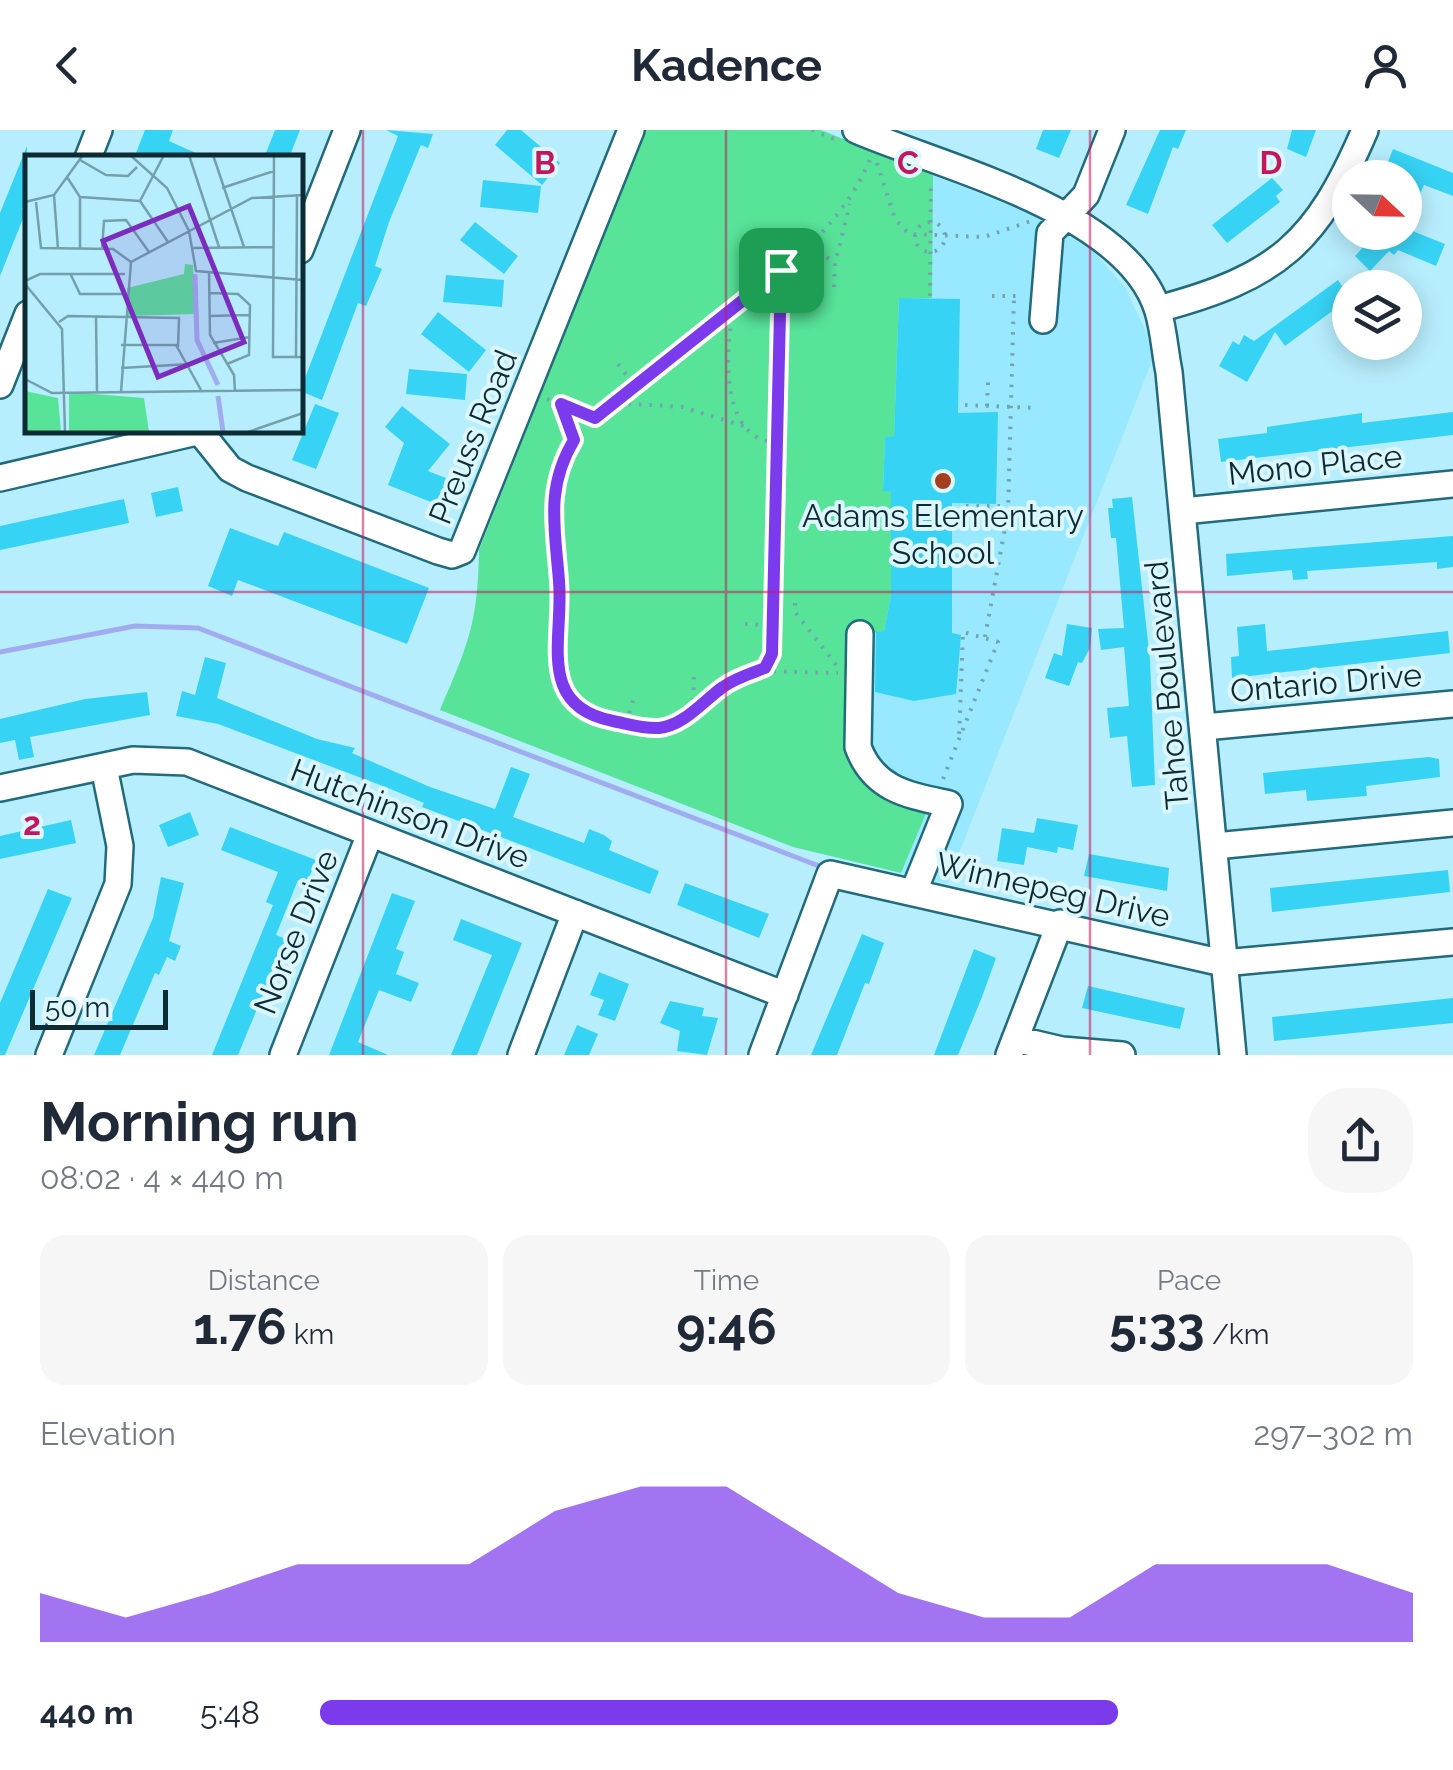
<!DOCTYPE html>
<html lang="en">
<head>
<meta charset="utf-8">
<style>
  body { margin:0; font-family:Raleway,sans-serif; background:#f6f6f7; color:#1f2937; height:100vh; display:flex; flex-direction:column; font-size:38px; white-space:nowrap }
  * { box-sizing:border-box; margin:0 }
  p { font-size:32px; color:#747a83 }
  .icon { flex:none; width:55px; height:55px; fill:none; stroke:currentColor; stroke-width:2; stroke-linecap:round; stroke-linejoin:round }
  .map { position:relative; height:925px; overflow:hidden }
  .side { display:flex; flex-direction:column; background:#fff; flex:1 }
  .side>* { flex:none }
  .needle { width:65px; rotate:112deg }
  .fabs { position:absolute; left:1332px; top:30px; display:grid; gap:20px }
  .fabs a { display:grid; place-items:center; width:90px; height:90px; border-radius:50%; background:#fff; box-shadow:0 5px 25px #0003; font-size:50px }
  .scale { position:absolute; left:30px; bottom:25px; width:138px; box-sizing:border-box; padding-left:10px; border:5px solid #0d2b32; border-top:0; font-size:28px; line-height:35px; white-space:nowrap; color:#0d2b32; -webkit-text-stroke:8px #dcf6fe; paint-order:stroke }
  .pin { position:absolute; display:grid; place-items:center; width:85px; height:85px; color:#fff; margin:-42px; border-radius:20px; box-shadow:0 5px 15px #0006 }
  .round { display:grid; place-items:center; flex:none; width:105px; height:105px; border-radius:40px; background:#f6f6f7 }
  .summary { display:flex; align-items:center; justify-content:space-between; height:170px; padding:0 40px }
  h1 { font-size:55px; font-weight:700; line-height:75px }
  .figures { display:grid; grid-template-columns:repeat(3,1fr); gap:15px; height:170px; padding:10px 40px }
  .figures div { display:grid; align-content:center; border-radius:25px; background:#f6f6f7; text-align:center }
  .figures b { font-size:50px; font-weight:700 }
  .figures small { font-size:28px; font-weight:400 }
  .figures p { font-size:28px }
  .chart { height:280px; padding:20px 40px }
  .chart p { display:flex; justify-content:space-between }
  .chart svg { width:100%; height:180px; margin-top:10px; fill:#7c3aed; opacity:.7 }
  ul { padding:0 40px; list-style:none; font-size:32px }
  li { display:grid; grid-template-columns:160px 120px 1fr; align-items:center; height:75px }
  li i { height:25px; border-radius:12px; background:#7c3aed }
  header { display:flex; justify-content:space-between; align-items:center; height:130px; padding:0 40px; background:#fff; font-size:45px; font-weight:700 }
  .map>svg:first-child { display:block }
</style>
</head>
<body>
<header><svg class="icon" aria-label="back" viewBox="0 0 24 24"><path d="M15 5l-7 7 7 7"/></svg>Kadence<svg class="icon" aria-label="person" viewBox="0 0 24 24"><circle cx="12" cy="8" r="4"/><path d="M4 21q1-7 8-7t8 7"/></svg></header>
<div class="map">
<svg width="1453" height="925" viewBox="0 0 1453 925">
  <rect width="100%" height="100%" fill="#b7eefd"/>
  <!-- built -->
  <path fill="#98e9ff" d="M933 45 1032 84 1092 120 1125 157 1147 204 1152 231 947 754 901 743 930 674 877 657 786 158 932 168Z"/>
  <!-- green -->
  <path fill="#57e499" d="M646 0H821L933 45 932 168H899L894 306 885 308 883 360 891 362V465L884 501 867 504 850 626 930 674 901 743 793 717 440 580C468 515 478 493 479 420Z"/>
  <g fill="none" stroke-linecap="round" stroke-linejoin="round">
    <!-- stream -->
    <path stroke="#a1acf0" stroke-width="5" d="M0 522 135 496 198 498 819 736"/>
  </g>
  <!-- building -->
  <path fill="#37d3f5" d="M145 0H173L169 11 207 28H134Z
    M275 0H300L289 28H264Z
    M386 0 433 4 428 18 421 15 389 92 375 136 382 139 366 176 358 173 322 270 300 261 398 6Z
    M507 0H521L560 33 542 55 495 15Z
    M1043 0H1071L1059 28 1036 19Z
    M1160 0H1186L1178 19 1173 17 1148 84 1126 75Z
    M1292 0H1316L1306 27 1287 19Z
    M27 16 28 66 22 79 26 81 0 146V83Z
    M1393 19 1453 43V66L1424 55 1405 98V47L1385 40Z
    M1272 48 1283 60 1276 66 1280 72 1227 113 1212 95Z
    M483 50 541 56 538 83 480 77Z
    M475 92 518 126 504 144 460 110Z
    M1405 98 1445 114 1436 136 1398 120 1394 125 1389 121 1370 141 1355 126 1377 102H1405Z
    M446 145 504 150 502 177 443 172Z
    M1338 150 1350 168 1285 216 1275 202 1247 252 1219 236 1233 211 1239 215 1244 205 1254 211Z
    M899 168 960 169 958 283 998 282 996 374 952 373V503L961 505 956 564 914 571 875 562 876 502 884 501 891 465V362L883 361 885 307 894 306Z
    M438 182 486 220 469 242 421 204Z
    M409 239 467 244 465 270 406 264Z
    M315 274 339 283 316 339 292 330Z
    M402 276 450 314 428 341 456 352 446 378 388 355 404 313 385 297Z
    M1453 282V305L1221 332 1218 309 1267 303V297L1362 283V293Z
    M178 357 183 381 156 387 151 363Z
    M1132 367 1150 530 1155 655 1132 657 1127 606 1110 608 1107 578 1129 576 1124 517 1101 520 1098 499 1124 498 1116 408H1111L1108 378H1113L1112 369Z
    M124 369 129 393 0 420V396Z
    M230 398 278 416 284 402 429 458 407 514 238 450 232 466 208 456Z
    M1453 406V437L1437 439V432L1307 441 1308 449 1293 450 1292 440 1227 446 1226 424Z
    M1067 494 1092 498 1090 518 1082 533 1078 532 1069 556 1045 548 1054 523 1062 526Z
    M1265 494 1267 521 1448 501 1450 523 1232 548 1231 527 1239 526 1237 497Z
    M205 527 226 533 217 568 317 609 355 618 352 623 430 657 495 679 511 637 530 644 513 687 584 713 589 699 604 705 612 711 609 720 659 741 650 764 422 677 424 673 388 658 218 594 176 586 182 561 195 565Z
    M147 562 150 585 30 607 34 627 19 630 15 610 0 613V589L85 569Z
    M1429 627 1439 629 1440 647 1366 656 1367 666 1307 671 1306 660 1265 664 1263 643Z
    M190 682 199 705 168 717 159 695Z
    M1037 688 1078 695 1073 720 1058 717 1057 723 1027 717 1024 735 997 731 1002 698 1034 703Z
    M71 690 76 713 0 729V706Z
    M230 697 316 730 307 753 298 750 276 805 286 809 238 925H212L273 775 266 772 278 742 221 720Z
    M1089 724 1169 738 1167 761 1084 746Z
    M1448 740 1450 762 1272 782 1270 758Z
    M161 747 184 753 169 811 181 816 175 831 167 827 159 845 155 843 120 925H94L153 788Z
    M685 753 769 784 759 808 677 775Z
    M48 759 72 768 5 925H0V873Z
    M392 763 415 771 396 819 404 822 396 844 419 853 411 872 379 860 358 912 388 925H329Z
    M461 789 522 813 477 925H451L492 825 453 810Z
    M862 804 884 813 869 854 865 853 837 925H811Z
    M974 819 996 828 982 867 958 925H934Z
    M599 842 629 854 615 891 598 885 604 870 590 865Z
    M1088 856 1185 878 1180 899 1082 878Z
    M1453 868V893L1274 911 1272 887Z
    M670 871 704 878 702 886 718 888 707 925 677 921 680 901 660 893Z
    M577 895 598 904 589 925H564Z"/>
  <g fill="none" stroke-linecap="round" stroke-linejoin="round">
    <defs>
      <path id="minor" d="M856 0C944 38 1128 81 1158 181 1164 201 1165 223 1169 242L1233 925
        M88 28 99 0
        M300 120 347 0
        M1158 179C1278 147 1316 114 1365 0
        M1043 190 1050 103 1086 65 1112 0
        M0 255 28 184
        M201 303 230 339 247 348 438 421 452 425 462 421 631 0
        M0 348 205 300
        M1183 381 1453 354
        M860 504 858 617C874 660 908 665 949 674L914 761
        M1204 597 1453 574
        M0 658 133 630 187 632 785 865
        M1215 716 1453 693
        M1015 909 1062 920 1122 925
        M49 925 118 754 120 716 104 637
        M283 925 370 704
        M521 925 575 783
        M762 925 830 744 1223 833 1453 812
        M1009 925 1060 793"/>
    </defs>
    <!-- minor casing -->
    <use href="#minor" stroke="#226b7c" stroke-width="30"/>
    <!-- path -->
    <path stroke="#75a2ae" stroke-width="4" stroke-dasharray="2.5 8" stroke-linecap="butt" d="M812 0 839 11
      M877 33 895 89 909 104 984 107 1031 91
      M915 107a15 15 0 1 1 30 0a15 15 0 1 1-30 0Z
      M809 116 834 132
      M781 140 772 523 765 537C752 543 736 548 724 556 677 589 659 616 595 586 552 566 557 523 559 481 562 430 542 382 561 332 575 297 612 275 640 252 716 192 834 120 870 29
      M834 157 835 133 850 74
      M930 166 931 52
      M992 166H1022
      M734 178C725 216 719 312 777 312
      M618 234 635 256
      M547 269 594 288
      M618 273 682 277 744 296
      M561 274 573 307
      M965 275 1037 278
      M987 276 988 252
      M966 376H1006
      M795 473V482L837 536
      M745 494 771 495
      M985 507 1008 382 1014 166
      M763 541 838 543
      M693 581 694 541
      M626 593 635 564
      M943 649 998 512 963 502 959 608"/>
    <!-- minor -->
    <use href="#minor" stroke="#fff" stroke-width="25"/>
  </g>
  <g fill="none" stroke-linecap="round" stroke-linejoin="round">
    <defs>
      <path id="route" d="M781 140 772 524 765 538C752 543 735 548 723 557 703 571 685 595 659 598 644 599 628 594 613 591 535 576 564 508 559 451 555 398 545 358 574 310L561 274 595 288Z"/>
    </defs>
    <!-- route casing -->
    <use href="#route" stroke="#fff" stroke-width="20"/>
    <!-- route -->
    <use href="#route" stroke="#7c3aed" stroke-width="12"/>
  </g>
  <!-- grid -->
  <path fill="none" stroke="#c2185b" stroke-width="2.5" stroke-opacity="0.55" d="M363 0V925M726 0V925M1090 0V925M0 462H1453"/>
  <!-- markers -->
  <circle fill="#a53d1f" stroke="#dcf6fe" stroke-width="4" cx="943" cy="351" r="10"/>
  <g text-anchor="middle" stroke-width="8" stroke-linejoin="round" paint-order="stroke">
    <!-- street labels -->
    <g font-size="32" fill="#0d2b32" stroke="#dcf6fe">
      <text transform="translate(473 307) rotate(-68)" y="11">Preuss Road</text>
      <text transform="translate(1315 335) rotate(-6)" y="11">Mono Place</text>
      <text transform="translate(1326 553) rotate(-5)" y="11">Ontario Drive</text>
      <text transform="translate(1167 555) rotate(-95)" y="11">Tahoe Boulevard</text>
      <text transform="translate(410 684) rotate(21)" y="11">Hutchinson Drive</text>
      <text transform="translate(1053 760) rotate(13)" y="11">Winnepeg Drive</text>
      <text transform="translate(296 802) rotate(-68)" y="11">Norse Drive</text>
    </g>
    <!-- poi labels -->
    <g font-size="32" fill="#0d2b32" stroke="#dcf6fe">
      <text x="943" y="397">Adams Elementary<tspan x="943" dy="37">School</tspan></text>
    </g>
  </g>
  <!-- overview -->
  <g transform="translate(25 25)">
    <rect width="278" height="278" fill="#b7eefd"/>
    <path d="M160 109 168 110 170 159 103 161 102 133 159 119ZM0 236 33 243 36 277H0ZM44 237 119 243 124 277H44Z" fill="#57e499"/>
    <path fill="none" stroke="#a1acf0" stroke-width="5" d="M170 119 172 185 193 230M193 241 198 277"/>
    <path fill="none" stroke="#73a0ac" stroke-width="2.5" d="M105 0 142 33 164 76 171 116 278 125M164 0 194 92M188 0 219 92M249 0 248 202H278M55 5 81 20 103 21 112 12M42 22 55 42V94M197 33 249 16M29 40 33 94M55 42 115 46 143 87M115 46 139 0M0 47 29 40 58 0M11 47 16 93 88 94 106 107M167 93 248 92M77 94 79 66 101 65 124 97M106 107 227 43 278 40M184 116 185 180 209 220 210 236M45 118 55 139H100M0 126 15 119H100M0 129 37 174 40 277M184 138 213 139 225 150 224 200 202 209M71 161 72 237M184 161 225 160M34 167 43 161 154 163 153 192M188 188 225 182M96 190H151L176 235M271 202 272 39M96 213 166 209M0 224 27 238 278 235M96 237 106 107M223 277 278 258"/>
    <path fill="#7b2cbf" fill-opacity="0.15" stroke="#7b2cbf" stroke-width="5" d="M164 51 219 187 133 222 78 86Z"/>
    <rect width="278" height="278" fill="none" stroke="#0d2b32" stroke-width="5"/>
  </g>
  <g font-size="32" text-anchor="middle" font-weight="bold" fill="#c2185b" stroke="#dcf6fe" stroke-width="8" stroke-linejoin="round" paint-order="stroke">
    <text x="545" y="44">B</text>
    <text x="908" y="44">C</text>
    <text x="1271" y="44">D</text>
    <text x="32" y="705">2</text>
  </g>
</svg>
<div class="fabs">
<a><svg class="needle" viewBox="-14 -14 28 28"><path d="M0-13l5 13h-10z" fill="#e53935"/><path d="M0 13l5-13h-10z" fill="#747a83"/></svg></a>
<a><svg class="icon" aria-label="layers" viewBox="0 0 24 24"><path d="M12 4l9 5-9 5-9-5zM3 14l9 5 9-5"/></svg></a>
</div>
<div class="scale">50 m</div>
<div class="pin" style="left:781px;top:140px;background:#1e9e55"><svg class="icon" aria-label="arrive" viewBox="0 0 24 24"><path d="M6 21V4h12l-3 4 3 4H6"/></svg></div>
</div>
<section class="side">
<div class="summary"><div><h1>Morning run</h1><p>08:02 · 4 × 440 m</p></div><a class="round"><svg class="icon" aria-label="share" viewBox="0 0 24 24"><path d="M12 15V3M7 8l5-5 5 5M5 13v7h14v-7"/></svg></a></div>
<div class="figures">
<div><p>Distance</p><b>1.76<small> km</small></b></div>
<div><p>Time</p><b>9:46</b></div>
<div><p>Pace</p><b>5:33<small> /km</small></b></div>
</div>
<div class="chart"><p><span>Elevation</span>297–302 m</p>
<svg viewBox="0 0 160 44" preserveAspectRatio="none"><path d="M0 44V32L10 38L20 32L30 25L40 25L50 25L60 12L70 6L80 6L90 19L100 32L110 38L120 38L130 25L140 25L150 25L160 32V44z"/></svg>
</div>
<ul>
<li><b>440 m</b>5:48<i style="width:73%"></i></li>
</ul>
</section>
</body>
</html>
